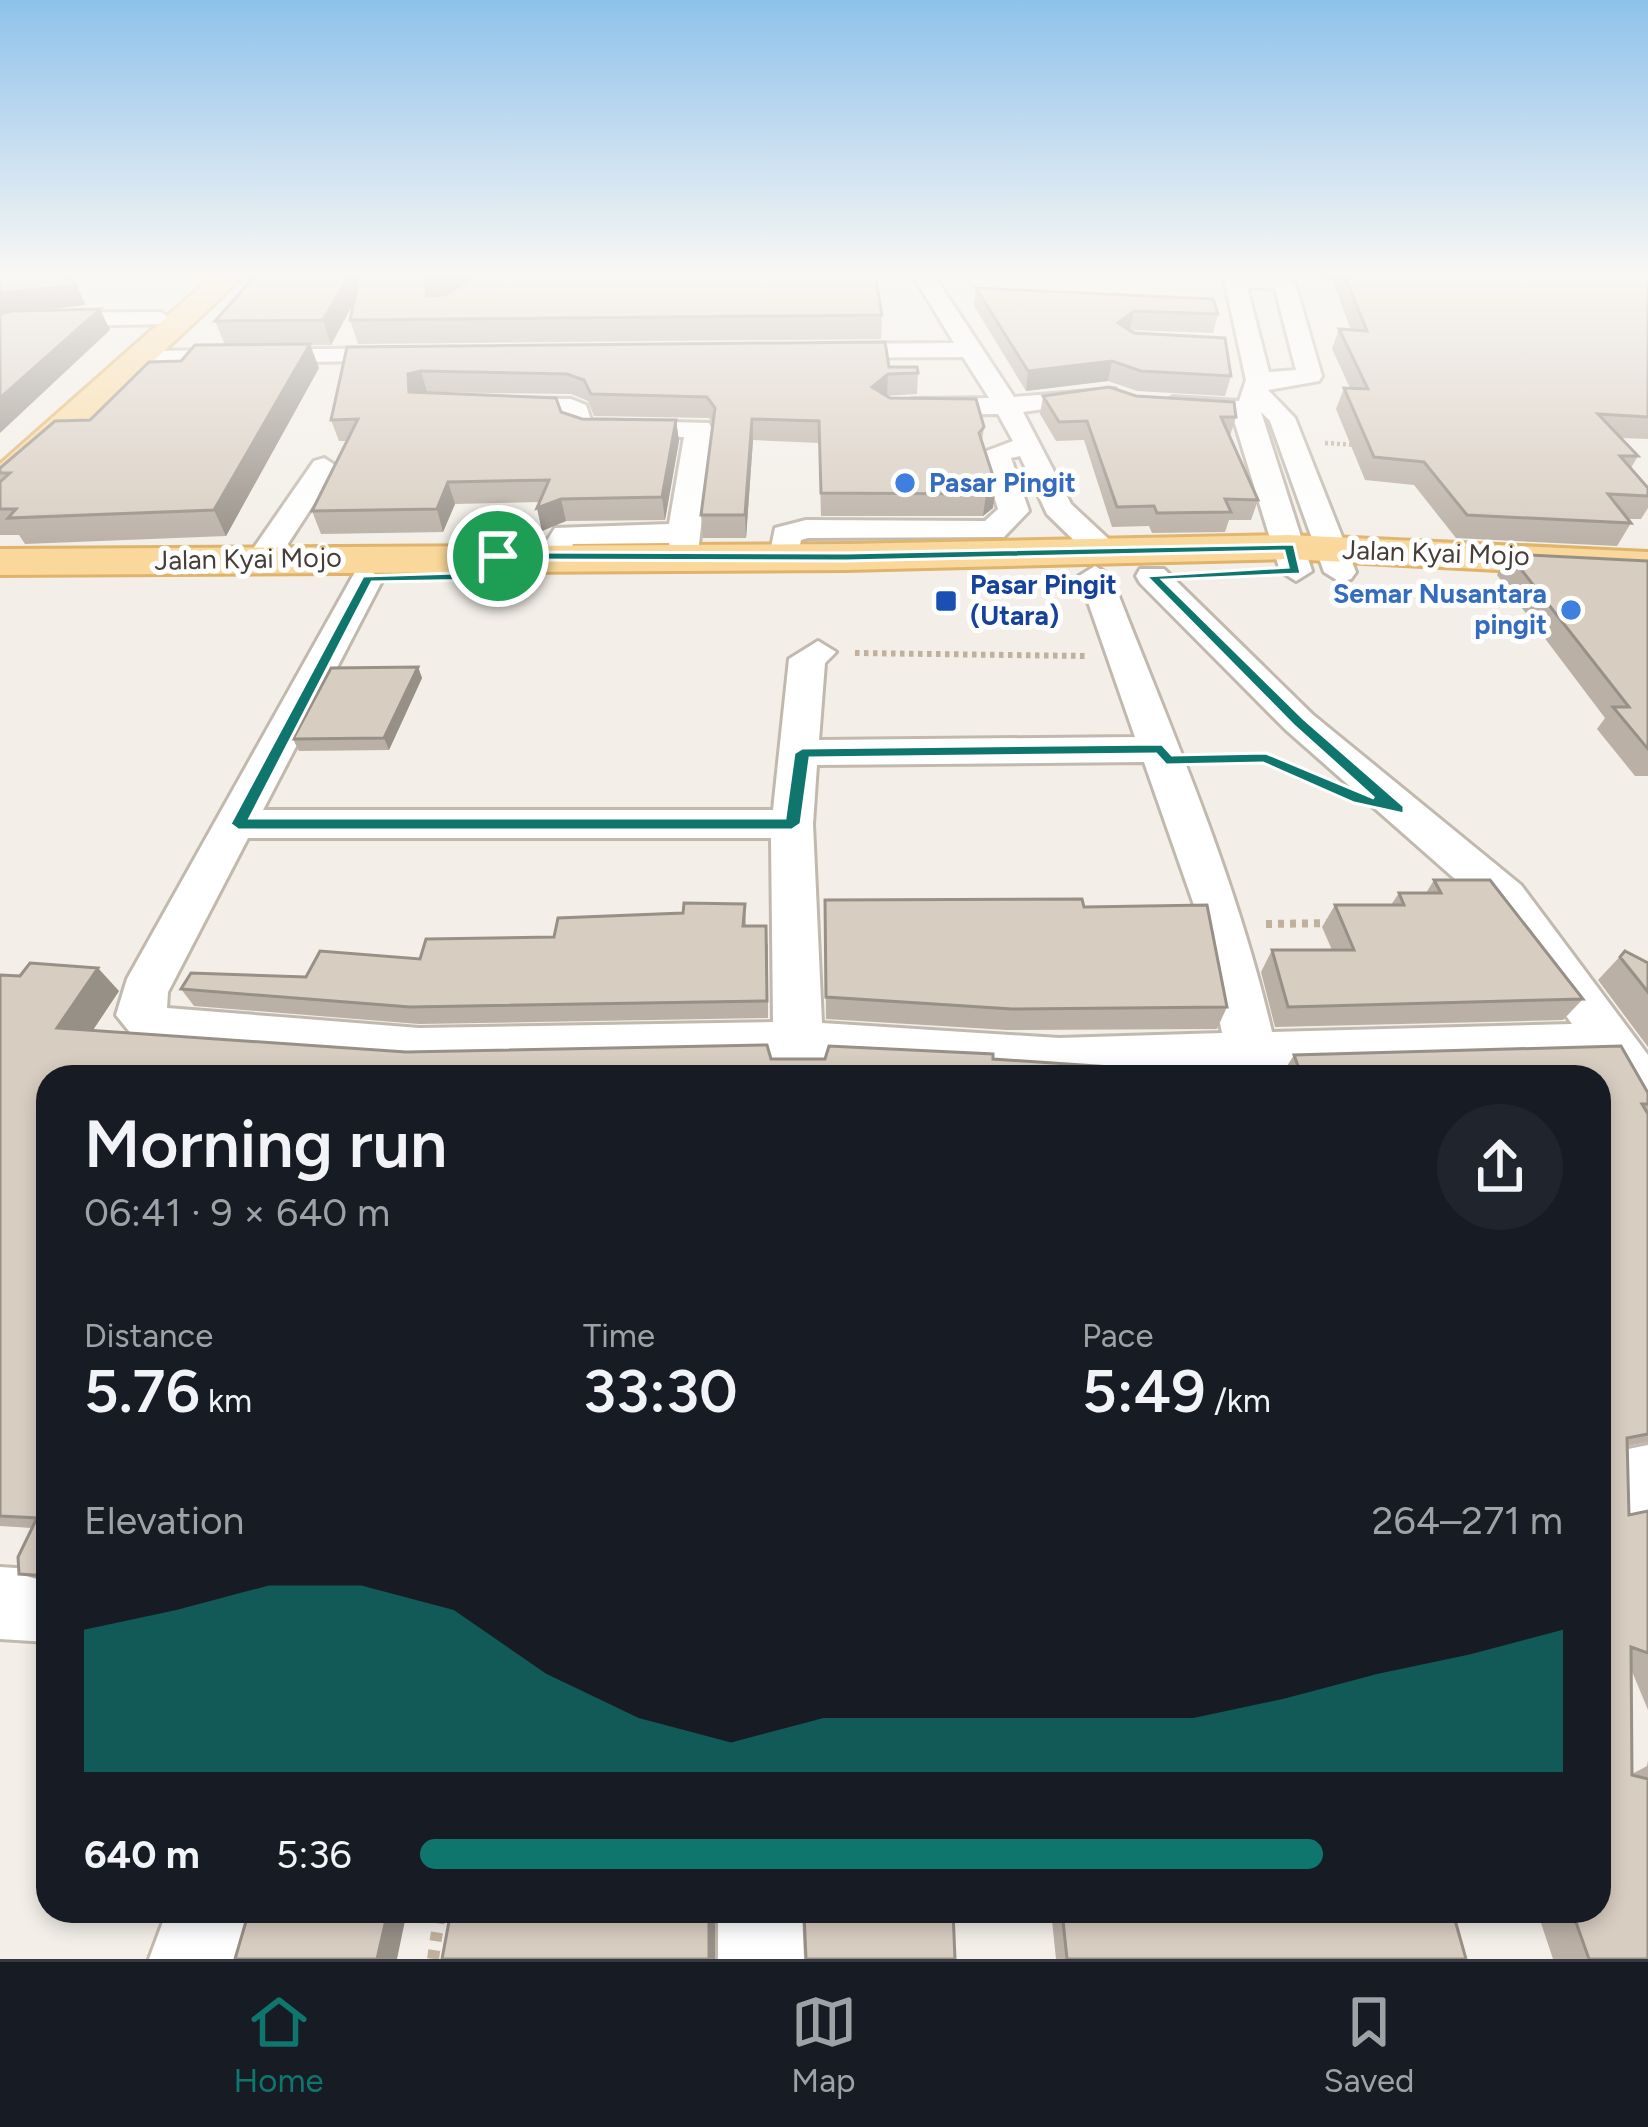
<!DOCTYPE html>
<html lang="en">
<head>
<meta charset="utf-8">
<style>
  body { margin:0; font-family:Figtree,sans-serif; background:#20242c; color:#f1f3f6; height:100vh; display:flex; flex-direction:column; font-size:45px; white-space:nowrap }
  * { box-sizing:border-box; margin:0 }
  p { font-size:39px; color:#9ea1a6 }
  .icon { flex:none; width:66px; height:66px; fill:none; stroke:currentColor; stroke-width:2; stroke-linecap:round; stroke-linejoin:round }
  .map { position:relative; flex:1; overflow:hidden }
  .details { position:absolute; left:36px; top:1065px; width:1575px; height:858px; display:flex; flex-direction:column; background:#171b24; border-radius:36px; box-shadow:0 6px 18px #0003 }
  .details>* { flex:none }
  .pin { position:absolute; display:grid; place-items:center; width:102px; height:102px; color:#fff; margin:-51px; border:6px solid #fff; border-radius:50%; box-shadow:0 3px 12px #0007 }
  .round { display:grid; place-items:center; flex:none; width:126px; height:126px; border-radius:63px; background:#20242c }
  .head { display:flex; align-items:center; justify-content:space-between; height:204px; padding:0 48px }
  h1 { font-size:66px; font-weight:600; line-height:90px }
  .metrics { display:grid; grid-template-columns:repeat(3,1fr); gap:18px; height:204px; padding:12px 48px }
  .metrics div { display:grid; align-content:center }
  .metrics b { font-size:60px; font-weight:600 }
  .metrics small { font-size:33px; font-weight:400 }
  .metrics p { font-size:33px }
  .chart { height:336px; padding:24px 48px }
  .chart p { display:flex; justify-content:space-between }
  .chart svg { width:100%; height:216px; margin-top:12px; fill:#0f766e; opacity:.7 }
  ul { padding:0 48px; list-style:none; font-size:39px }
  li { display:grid; grid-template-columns:192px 144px 1fr; align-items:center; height:90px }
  li i { height:30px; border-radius:15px; background:#0f766e }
  .tab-bar { display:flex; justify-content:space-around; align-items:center; height:168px; border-top:3px solid #363941; background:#171b24; font-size:33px; color:#9ea1a6 }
  .tab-bar a { display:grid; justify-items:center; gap:6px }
  .tab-bar .active { color:#0f766e }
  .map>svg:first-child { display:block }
</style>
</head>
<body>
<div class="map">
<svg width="1648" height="1959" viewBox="0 0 1648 1959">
  <rect width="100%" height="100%" fill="#f3efe8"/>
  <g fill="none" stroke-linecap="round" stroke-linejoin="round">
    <defs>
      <path id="minor" d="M912 274H933L1014 397 1115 389V399L1023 412 1071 504 1115 545 1120 552 1115 559H1093L1047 514 1020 456 1011 458 1029 511 1004 537 808 538 801 540 796 564H774L769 557 775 528 806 520 985 521 998 509 981 453 1013 441 998 414 912 415 899 407 912 399 989 398 963 357 824 358 812 351 824 344 954 343Z
        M1223 274 1284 277 1295 283 1322 376 1319 381 1268 390 1295 418 1356 572 1351 579 1340 582 1324 572 1270 421 1261 412 1312 571 1296 581 1280 571 1233 417 1173 413 1160 405 1173 397 1239 401 1246 380ZM1247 287 1275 289 1296 370 1269 372Z
        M161 312 172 319 169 324 22 327 0 334V319L20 313Z
        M406 348 415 350V360L141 365 129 358 141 351Z
        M498 398 571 399 586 405 591 420 709 423 712 429 697 562H675L669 543 573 544 564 563H542L537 556 555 528 669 524 684 437 587 436 567 429 564 415 489 412V400Z
        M324 458 338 467 278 559 273 566H251L246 559 314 461Z
        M1095 566 1111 576C1170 727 1235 873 1272 1032L1572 1024 1489 909 1286 730 1140 583 1136 576 1140 569H1164L1312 714 1521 885 1648 1055V1124L1629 1118 1600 1064C1335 1072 1091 1082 824 1064L825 1077H773V1063L419 1070 155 1047 137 1041 116 1015 127 979 355 572 367 569 383 579 263 810H773L789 659 818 641 836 652 825 663 819 740 1135 737 1079 576ZM1144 762 1201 925 1222 1033 1059 1038 822 1023 813 824 817 765ZM248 838H771L773 1022 419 1028 167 1008 168 992Z
        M1648 1445V1513L1599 1523V1455Z
        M0 1567 48 1570V1642L0 1639Z
        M167 1911H251L235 1959H149Z
        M718 1911H802L804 1959H718Z"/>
      <path id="major" d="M215 274H246L13 492 0 495V464Z
        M1289 535 1648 552V578L1289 559 846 570 0 575V549L846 544Z"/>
    </defs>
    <!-- minor casing -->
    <use href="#minor" stroke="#c2b9ae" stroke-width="6"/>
    <!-- major casing -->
    <use href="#major" stroke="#dfb36b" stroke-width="6"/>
    <!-- path-far3 -->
    <path stroke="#c0b19d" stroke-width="4.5" stroke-dasharray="3 3" stroke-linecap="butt" d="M1325 443 1358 445"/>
    <!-- path-far2 -->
    <path stroke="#c0b19d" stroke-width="6" stroke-dasharray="4.5 4.5" stroke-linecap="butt" d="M855 653 1086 656
      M1203 758H1266L1289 766"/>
    <!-- path-far1 -->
    <path stroke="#c0b19d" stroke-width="8" stroke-dasharray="6 6" stroke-linecap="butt" d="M1266 924 1335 923"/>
    <!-- path -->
    <path stroke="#c0b19d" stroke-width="12" stroke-dasharray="9 9" stroke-linecap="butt" d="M433 1959 440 1911"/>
    <!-- minor -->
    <use href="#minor" fill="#fff" fill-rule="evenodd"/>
    <!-- major -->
    <use href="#major" fill="#fad89b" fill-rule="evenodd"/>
  </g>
  <!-- wall -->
  <path fill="#bab0a6" d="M250 274H477L441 295 882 315 881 339 358 344 350 320 354 302 331 345H310L319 368 226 536 25 544 19 535H0V468L90 420 181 361 225 345 215 321 252 280Z
    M1312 274H1648V439L1621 438 1638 456 1631 468 1648 488V508L1641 519H1628L1631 523 1617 546 1456 538 1414 485 1365 480 1336 409 1344 388H1350L1332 349 1339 329 1351 330 1332 280 1314 279Z
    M976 288 1218 314 1213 333 1129 330 1231 376 1225 396 1137 391 1108 381 1026 391 974 306Z
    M347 347 889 367 918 373 917 394 886 396 984 427 982 441 993 508 983 516H821L819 443 753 440 746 538H703L701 515 713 424 709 418 594 416 588 401 571 394 427 392 423 393 561 412 582 419 676 420 679 441 665 520 566 521 542 531 537 508 539 502 455 504 443 532 321 534 312 511 347 441H339L331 420Z
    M1043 396H1136L1236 417 1230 436 1258 500 1251 520H1229L1225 532 1152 533 1149 526 1112 527 1084 440 1056 441 1040 414Z
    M1509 554 1648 561V776H1635L1597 729 1605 718 1497 575Z
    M418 667 422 678 389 750 299 751 293 739Z
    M1434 880 1583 999 1563 1020 1275 1027 1261 972 1272 950H1332L1322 927 1335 905H1391L1399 893H1426Z
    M825 900 1084 907 1227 1007 1217 1029 1007 1030 826 1019Z
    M745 904 746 926 768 944V1018L419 1024 194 1006 181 989 306 977 554 937 683 913Z
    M1625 951 1648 963V1047L1598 980Z
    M0 975 119 991 93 1030 406 1052 771 1059H993L48 1077V1582L19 1574 32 1528 0 1526Z
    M1621 1046 1648 1093V1442L1627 1446 1629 1515 1648 1511V1710L1631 1669 1632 1774 1647 1766 1648 1760V1959H1553L1537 1911H1599V1077H1280L1294 1055Z
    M1051 1911H1533L1453 1913 1466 1959H1056Z"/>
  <!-- shaded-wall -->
  <path fill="#979087" d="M350 274H369L331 345 323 320Z
    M431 274H477L431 301 427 296 425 278Z
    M76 285 86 305 0 315V293Z
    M100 309 110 330 0 433V398Z
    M1134 311 1130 329 1114 343 1118 323Z
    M310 344 319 368 226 536 214 510Z
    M1112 361 1108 381 1026 391 1028 371Z
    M421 371 427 392 414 395 409 392 408 374Z
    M888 374 887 395 872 387Z
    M752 419 753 440 746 538 745 515Z
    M676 420 679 441 665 520 662 497Z
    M448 482 455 504 443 532 437 509Z
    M996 485 993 508 983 516 986 494Z
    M561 499 566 521 542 531 537 508Z
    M418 667 422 678 389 750 384 738Z
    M98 968 119 991 79 1051 57 1028Z
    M388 1911H407L397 1959H377Z
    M715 1911V1959H709V1913Z"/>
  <!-- building -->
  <path fill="#d8cdc1" stroke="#979087" stroke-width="3" d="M0 274H64L76 285 0 293Z
    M257 274H350L323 320 215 321Z
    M360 274H431L425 278 427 296 445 295 478 274H875L882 315 350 320Z
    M1344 274H1648V417L1598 414 1638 456H1620L1648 488V496L1608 494 1631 523 1467 515 1424 462 1374 457 1344 388 1368 389 1339 329 1367 331Z
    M976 288 1213 299 1218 314 1134 311 1118 323 1134 333 1225 338 1231 376 1141 371 1112 361 1028 371Z
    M100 309 0 398V314L12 311Z
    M885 342 889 367H917L918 373 888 374 872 387 890 398 976 399 984 427 979 433 996 485 986 494 821 493 819 421 752 419 745 515H701L715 408 707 397 591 394 584 380 567 374 421 371 408 374 409 392 556 398 561 412 582 419 676 420 662 497 561 499 537 508 549 480 448 482 437 509 312 511 358 419 331 420 347 347Z
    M310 344 214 510 8 518 16 509H0V482L10 473H0V468L55 421 90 420 149 362 181 361 195 345Z
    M1109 387 1136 396 1234 402 1236 417H1221L1258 500 1225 499 1231 512 1157 513 1154 506 1117 507 1087 421 1059 422 1043 396Z
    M1509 554 1648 561V749L1613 707H1629Z
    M418 667 384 738 293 739 331 668Z
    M1434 880H1490L1583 999 1288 1007 1272 950H1354L1335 905H1404L1399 893H1441Z
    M1082 899 1084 907 1207 905 1227 1007 1012 1009 826 997 825 900Z
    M684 903 745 904 743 926H766L767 1001 410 1007 181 989 191 973 306 977 320 951 420 959 426 939 554 937 558 918 683 913Z
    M1625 951 1648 963V992L1620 957Z
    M30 963 98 968 57 1028 406 1052 767 1045 771 1059H825L829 1046 993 1054V1059L1259 1077H48V1576L19 1574 18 1557 37 1518 0 1516V975L20 976Z
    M1621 1046 1648 1093V1104H1642L1648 1114V1434L1627 1438 1629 1515 1648 1511V1653L1631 1647 1632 1775 1648 1779V1959H1589L1572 1911H1599V1077H1302L1294 1055Z
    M249 1911H388L377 1959H235Z
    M451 1911H953L955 1959H806L804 1913H709V1959H442Z
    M1062 1911H1533L1453 1913 1466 1959H1067Z"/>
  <!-- sky -->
  <linearGradient id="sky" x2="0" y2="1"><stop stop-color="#8ec2ea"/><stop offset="0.5" stop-color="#faf8f5"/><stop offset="1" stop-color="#faf8f5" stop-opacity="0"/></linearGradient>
  <rect width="1648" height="549" fill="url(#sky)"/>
  <!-- route -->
  <path fill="#0f766e" stroke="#fff" stroke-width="3" fill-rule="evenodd" d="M1294 544 1301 574 1163 580 1304 719 1404 806V814L1354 803 1263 763 1166 765 1156 754 810 758 801 824 792 830H238L230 824 363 576 487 572 498 552 846 553ZM1284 551 1288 567 1146 576 1293 725 1374 798 1266 753 1172 755 1162 744 802 748 794 753 785 818H250L372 582 492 580 504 560 846 561Z"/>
  <!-- markers -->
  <g fill="#3f7fe0" stroke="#fff" stroke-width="4.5">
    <circle cx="905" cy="483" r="12"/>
    <circle cx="1571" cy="610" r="12"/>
  </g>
  <rect fill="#1a4fb4" stroke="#fff" stroke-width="4.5" x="934" y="589" width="24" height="24" rx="6"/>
  <g text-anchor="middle" stroke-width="10" stroke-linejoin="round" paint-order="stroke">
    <!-- far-shop labels -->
    <g font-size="27" font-weight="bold" fill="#366cbe" stroke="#fff" text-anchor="start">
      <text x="929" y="492">Pasar Pingit</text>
      <text x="1547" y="603" text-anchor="end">Semar Nusantara<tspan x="1547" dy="31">pingit</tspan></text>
    </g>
    <!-- far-street labels -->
    <g font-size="27" fill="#473f37" stroke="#fff">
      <text transform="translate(1436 553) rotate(2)" y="9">Jalan Kyai Mojo</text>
      <text transform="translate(248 559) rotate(-1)" y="9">Jalan Kyai Mojo</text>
    </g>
    <!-- far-transit labels -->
    <g font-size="27" font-weight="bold" fill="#164399" stroke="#fff" text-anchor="start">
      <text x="970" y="594">Pasar Pingit<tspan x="970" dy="31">(Utara)</tspan></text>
    </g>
  </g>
</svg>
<div class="pin" style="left:498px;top:556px;background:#1e9e55"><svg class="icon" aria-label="arrive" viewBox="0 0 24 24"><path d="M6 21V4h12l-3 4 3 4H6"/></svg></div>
<section class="details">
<div class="head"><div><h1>Morning run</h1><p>06:41 · 9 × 640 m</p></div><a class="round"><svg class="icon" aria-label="share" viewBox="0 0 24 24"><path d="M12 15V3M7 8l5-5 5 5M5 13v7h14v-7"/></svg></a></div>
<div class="metrics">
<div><p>Distance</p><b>5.76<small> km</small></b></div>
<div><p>Time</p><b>33:30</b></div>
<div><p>Pace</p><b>5:49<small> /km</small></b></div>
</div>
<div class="chart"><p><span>Elevation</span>264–271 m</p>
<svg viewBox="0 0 160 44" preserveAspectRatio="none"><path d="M0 44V15L10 11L20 6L30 6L40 11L50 24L60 33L70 38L80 33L90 33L100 33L110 33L120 33L130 29L140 24L150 20L160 15V44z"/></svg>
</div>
<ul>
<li><b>640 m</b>5:36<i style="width:79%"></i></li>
</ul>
</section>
</div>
<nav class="tab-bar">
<a class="active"><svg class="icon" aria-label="home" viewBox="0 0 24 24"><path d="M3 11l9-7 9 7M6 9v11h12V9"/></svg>Home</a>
<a><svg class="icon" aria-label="map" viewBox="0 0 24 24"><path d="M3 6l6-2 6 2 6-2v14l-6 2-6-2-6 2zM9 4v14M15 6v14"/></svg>Map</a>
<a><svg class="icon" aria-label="saved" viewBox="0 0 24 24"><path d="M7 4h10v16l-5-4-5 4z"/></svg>Saved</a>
</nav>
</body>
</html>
